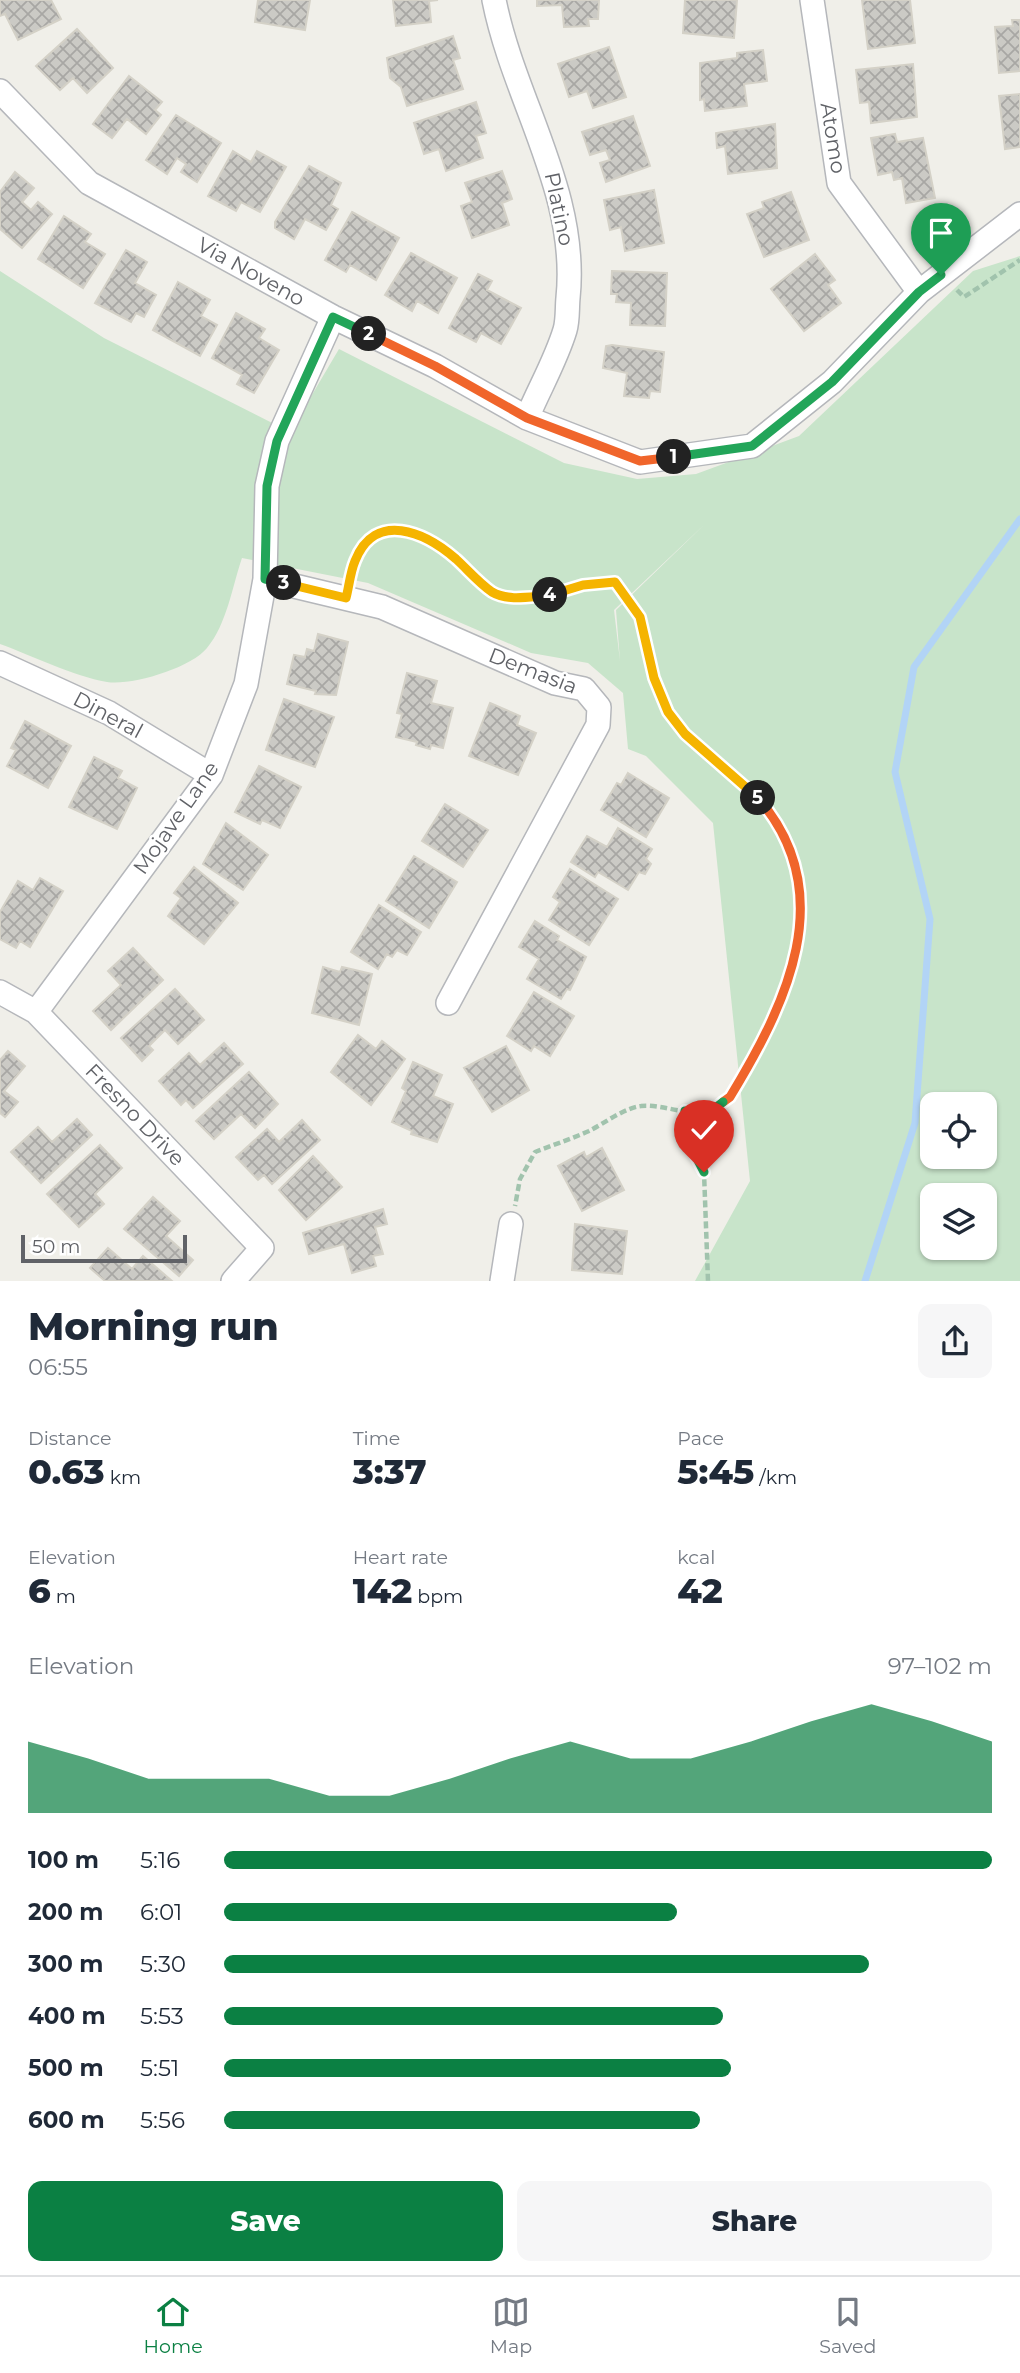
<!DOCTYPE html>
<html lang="en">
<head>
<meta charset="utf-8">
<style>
  body { margin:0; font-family:Montserrat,sans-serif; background:#f6f6f7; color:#1f2937; height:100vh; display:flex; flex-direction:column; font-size:26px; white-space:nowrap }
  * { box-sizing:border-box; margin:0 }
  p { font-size:23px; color:#747a83 }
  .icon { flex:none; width:38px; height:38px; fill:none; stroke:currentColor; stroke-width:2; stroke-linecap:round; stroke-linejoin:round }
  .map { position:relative; height:1281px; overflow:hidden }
  .sheet { display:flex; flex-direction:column; background:#fff; flex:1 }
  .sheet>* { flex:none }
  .buttons { position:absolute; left:920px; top:1092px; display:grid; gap:14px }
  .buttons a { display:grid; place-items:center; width:77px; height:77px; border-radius:14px; background:#fff; box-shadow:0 2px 5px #0004; font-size:35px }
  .scale { position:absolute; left:21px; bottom:18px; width:166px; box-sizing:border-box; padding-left:7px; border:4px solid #606267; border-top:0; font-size:19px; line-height:24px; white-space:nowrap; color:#606267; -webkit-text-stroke:5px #fff; paint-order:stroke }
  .pin { position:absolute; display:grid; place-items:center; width:60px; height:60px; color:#fff; margin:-72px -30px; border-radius:50% 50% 50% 0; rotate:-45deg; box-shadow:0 0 7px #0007 }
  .pin .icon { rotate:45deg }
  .km { position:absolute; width:35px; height:35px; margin:-18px; border-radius:50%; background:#222; color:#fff; font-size:19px; line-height:35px; text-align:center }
  .round { display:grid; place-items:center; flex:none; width:74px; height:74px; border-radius:14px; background:#f6f6f7 }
  .overview { display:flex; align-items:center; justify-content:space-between; height:119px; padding:0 28px }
  h1 { font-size:38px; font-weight:800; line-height:52px }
  .figures { display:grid; grid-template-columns:repeat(3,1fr); gap:10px; height:119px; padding:7px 28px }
  .figures div { display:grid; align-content:center }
  .figures b { font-size:35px; font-weight:800 }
  .figures small { font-size:19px; font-weight:400 }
  .figures p { font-size:19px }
  .chart { height:196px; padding:14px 28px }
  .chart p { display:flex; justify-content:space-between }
  .chart svg { width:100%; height:126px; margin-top:7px; fill:#0b8043; opacity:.7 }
  .cta { display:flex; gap:14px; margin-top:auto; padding:14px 28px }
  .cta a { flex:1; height:80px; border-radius:14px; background:#0b8043; color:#fff; font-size:28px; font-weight:800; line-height:80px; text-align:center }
  .cta a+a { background:#f6f6f7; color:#1f2937 }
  ul { padding:0 28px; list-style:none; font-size:23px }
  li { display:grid; grid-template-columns:112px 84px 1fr; align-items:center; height:52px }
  li i { height:18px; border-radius:9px; background:#0b8043 }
  .dock { display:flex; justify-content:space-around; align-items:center; height:98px; border-top:2px solid #e0e1e3; background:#fff; font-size:19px; color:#747a83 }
  .dock a { display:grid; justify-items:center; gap:4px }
  .dock .selected { color:#0b8043 }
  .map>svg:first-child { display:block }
</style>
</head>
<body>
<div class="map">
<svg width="1020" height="1281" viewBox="0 0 1020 1281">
  <defs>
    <pattern id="building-cross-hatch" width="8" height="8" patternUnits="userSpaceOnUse" patternTransform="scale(1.75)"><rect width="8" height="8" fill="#cbcac5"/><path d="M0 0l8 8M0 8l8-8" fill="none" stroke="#a8a7a4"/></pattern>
  </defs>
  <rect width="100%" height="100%" fill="#f0efe9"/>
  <!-- grass -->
  <path fill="#c8e4ca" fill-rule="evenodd" d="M1020 256V1281H695L750 1181 713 823 646 756 628 749 623 693 588 663 531 653 368 583 242 558C232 587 227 624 207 648 191 668 131 686 107 682 73 676 33 656 0 644V271L104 338 290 432 339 349 564 463 637 479 696 474 799 436 973 271ZM706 523 616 610 620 661 614 610ZM933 1104H985V1157H933ZM933 1195H985V1248H933Z"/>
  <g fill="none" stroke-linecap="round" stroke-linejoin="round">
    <!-- stream -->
    <path stroke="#b2d4f6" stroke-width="7" d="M865 1281 915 1123 930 919 895 772 914 667 1020 519"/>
  </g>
  <!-- building -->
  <path fill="url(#building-cross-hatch)" stroke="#d4d1c7" stroke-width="2" d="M0 0H51L61 19 18 40 5 14 0 16Z
    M258 0H310L305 30 255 22Z
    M393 0H438L429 1 431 22 396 26Z
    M537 0H599L598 19H588L589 26 564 27 562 5 537 6Z
    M685 0H737L734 38 683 33Z
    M862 0H910L915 43 868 49Z
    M1012 20H1020V71L999 73 995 27 1013 26Z
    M77 29 113 68 87 93 73 78 60 90 36 66Z
    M453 36 460 58 453 60 463 89 407 106 401 87 390 78 387 58Z
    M609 47 626 97 593 108 587 91 569 97 558 64Z
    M763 50 767 81 744 84 747 106 705 111 704 99 700 100V63L737 58V53Z
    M913 64 917 117 871 123 869 102 860 103 856 70Z
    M129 76 162 102 155 110 161 115 146 134 127 119 112 138 93 124Z
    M1020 94V147L1005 149 999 96Z
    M476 102 486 133 476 136 483 158 446 171 439 149 424 154 414 123Z
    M176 115 221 143 197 182 181 172 186 164 177 158 167 174 146 160Z
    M633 116 650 166 606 182 600 163 610 160 606 150 590 155 582 132Z
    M775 124 777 168 728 174 725 146 717 148 716 133Z
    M895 134 897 142 923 138 935 198 906 203 902 178 894 180 892 172 878 175 871 138Z
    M233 151 251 162 257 151 286 167 260 212 241 202 236 211 208 196Z
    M309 166 341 183 331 205 338 209 326 230 305 219 294 239 275 228V222Z
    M502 171 512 199 502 203 509 225 472 238 461 206 472 202 465 183Z
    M15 172 34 188 22 202 31 210 38 202 52 214 22 248 0 229V192Z
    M654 190 664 243 625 251 621 227 610 230 604 200Z
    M791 192 809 240 764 257 747 214 764 208 762 202Z
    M352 212 399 238 376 280 350 265 346 272 325 260Z
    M64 216 91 234 85 242 105 254 83 288 38 259Z
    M126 250 147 262 135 283 156 295 144 317 136 313 131 322 95 303Z
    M411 253 457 278 438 313 417 301 412 311 385 295Z
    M815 254 835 280 828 285 841 303 804 331 771 289Z
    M612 271 667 273 665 326 630 325 631 303 616 302 617 294H611Z
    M478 274 492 281 487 290 521 308 501 344 481 333 476 342 449 328Z
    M178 282 210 300 201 316 217 325 200 356 153 330Z
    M236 313 265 329 259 338 279 350 254 393 237 384 242 375 212 358Z
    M612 345 664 352 660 392 650 391 649 398 624 396 627 373 603 368 606 346Z
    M318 634 348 642 336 695 315 694 316 691 287 684 294 655 305 657 307 649 314 651Z
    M407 673 437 681 431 703 453 708 443 748 431 745 430 749 416 745 417 742 396 737 402 714 397 713Z
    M284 699 334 717 315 767 266 750Z
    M490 703 520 716 517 725 536 733 518 775 469 756Z
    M25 721 71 746 48 788 7 766 16 750 11 748Z
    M94 757 122 771 118 778 137 788 117 829 69 807Z
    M259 766 301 787 280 828 262 820 260 824 235 812Z
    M628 773 669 798 646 837 601 810 617 783 621 785Z
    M445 804 488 830 463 867 422 841Z
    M226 823 268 855 243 890 203 864Z
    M618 828 652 849 646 859 651 864 645 874 639 872 628 890 598 872 595 877 571 862 587 836 607 847Z
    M414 856 457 882 429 928 386 901Z
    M194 867 238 903 204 944 168 916 181 898 174 893Z
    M570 869 618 899 589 945 549 920 560 902 553 897Z
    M40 878 63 891 30 947 20 941 16 948 0 939V912L18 881 33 890Z
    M379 905 421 932 407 955 397 950 392 957 387 954 378 969 351 952Z
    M535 921 559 936 557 940 586 957 570 990 567 989 561 999 527 979 539 959 519 947Z
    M133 948 163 980 111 1030 93 1011 121 985 108 971Z
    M323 967 340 972 342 967 372 974 359 1025 312 1013Z
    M175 989 204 1020 178 1044 165 1030 149 1046 153 1050 142 1061 121 1038Z
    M534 992 574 1016 550 1056 534 1046 531 1051 507 1036Z
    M358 1035 376 1049 382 1041 405 1059 371 1105 331 1072Z
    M224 1043 243 1064 193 1108 186 1100 181 1105 159 1081 189 1053 200 1065Z
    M506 1046 529 1090 492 1112 464 1068Z
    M8 1051 25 1066 4 1091 18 1102 5 1117 0 1113V1060Z
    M413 1062 442 1075 433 1096 453 1104 437 1142 411 1134 412 1131 392 1122 406 1091 402 1088Z
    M249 1072 278 1104 255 1128 241 1114 214 1139 196 1121Z
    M77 1119 92 1135 41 1183 11 1152 38 1127 52 1142Z
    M302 1120 320 1140 272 1184 264 1175 258 1180 236 1157 267 1129 279 1142Z
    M100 1145 122 1168 95 1194 104 1204 79 1227 47 1194Z
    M602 1148 624 1190 582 1211 558 1166 584 1152 586 1157Z
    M313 1156 342 1187 306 1220 279 1190Z
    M153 1197 180 1221 166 1236 193 1260 179 1276 124 1229Z
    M383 1209 387 1224 375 1227 383 1254 373 1256 376 1266 352 1273 344 1244 309 1254 303 1233Z
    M575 1224 627 1231 622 1274 572 1270Z
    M108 1248 132 1269 143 1256 172 1281H105L90 1268Z"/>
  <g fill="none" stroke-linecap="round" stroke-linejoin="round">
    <defs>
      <path id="minor" d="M494 0C514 101 579 192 568 298 567 308 568 320 565 330 556 360 539 389 527 418
        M812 0 839 183 919 292
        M0 91 89 183 333 317 435 366 527 418 640 462 752 446 832 382 919 292 1020 214
        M265 579 382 607 555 683 584 689 599 707 598 725 448 1003
        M0 663 109 713 211 775
        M0 992 36 1012 262 1248 233 1281
        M36 1012 211 775 246 684 265 579 267 486 277 441 333 317
        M502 1281 511 1224"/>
    </defs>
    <!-- minor casing -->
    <use href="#minor" stroke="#b5b7bb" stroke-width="26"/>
    <!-- path -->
    <path stroke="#a1c3ad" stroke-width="4.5" stroke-dasharray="7 3.5" stroke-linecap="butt" d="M957 290 964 297 1020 260
      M351 577C355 561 363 540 379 533 434 511 465 591 509 598 534 602 559 590 583 585 593 583 605 583 615 582 623 593 634 604 640 617 654 647 651 683 668 713 692 755 744 771 770 811 786 834 798 868 802 895 808 948 758 1080 714 1110 699 1120 661 1103 641 1106 624 1108 605 1123 589 1131 571 1139 553 1145 535 1152L520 1179 515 1206
      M685 1111 683 1131 704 1172 708 1281"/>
    <!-- minor -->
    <use href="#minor" stroke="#fff" stroke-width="23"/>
  </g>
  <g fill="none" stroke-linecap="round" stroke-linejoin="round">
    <defs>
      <path id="split-1" d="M674 457 752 446 832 382 919 292 941 275"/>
      <path id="split-2" d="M369 334 435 366 527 418 640 461 674 457"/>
      <path id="split-3" d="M284 583 265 579 267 486 277 441 333 317 369 334"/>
      <path id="split-4" d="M284 583 346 598C349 587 350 573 355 561 375 510 425 532 456 559 468 570 479 583 492 592 509 602 532 596 550 595"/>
      <path id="split-5" d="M550 595 583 585 615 582 640 617 654 678 668 712 685 734 758 798"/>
      <path id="split-6" d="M723 1102 730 1097C786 1005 841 893 758 798"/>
      <path id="split-7" d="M704 1172 683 1131 685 1111 710 1112 723 1102"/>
    </defs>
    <!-- split-1 casing -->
    <use href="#split-1" stroke="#fff" stroke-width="14"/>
    <!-- split-2 casing -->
    <use href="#split-2" stroke="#fff" stroke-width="14"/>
    <!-- split-3 casing -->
    <use href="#split-3" stroke="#fff" stroke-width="14"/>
    <!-- split-4 casing -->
    <use href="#split-4" stroke="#fff" stroke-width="14"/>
    <!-- split-5 casing -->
    <use href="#split-5" stroke="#fff" stroke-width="14"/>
    <!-- split-6 casing -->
    <use href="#split-6" stroke="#fff" stroke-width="14"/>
    <!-- split-7 casing -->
    <use href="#split-7" stroke="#fff" stroke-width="14"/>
    <!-- split-1 -->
    <use href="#split-1" stroke="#22a559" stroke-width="9"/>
    <!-- split-2 -->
    <use href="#split-2" stroke="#f0652b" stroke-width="9"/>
    <!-- split-3 -->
    <use href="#split-3" stroke="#22a559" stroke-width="9"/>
    <!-- split-4 -->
    <use href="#split-4" stroke="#f5b400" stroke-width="9"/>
    <!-- split-5 -->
    <use href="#split-5" stroke="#f5b400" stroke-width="9"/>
    <!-- split-6 -->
    <use href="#split-6" stroke="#f0652b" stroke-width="9"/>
    <!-- split-7 -->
    <use href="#split-7" stroke="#22a559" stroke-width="9"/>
  </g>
  <g text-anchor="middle" stroke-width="5" stroke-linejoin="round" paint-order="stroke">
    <!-- street labels -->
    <g font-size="21" fill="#606267" stroke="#fff">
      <text transform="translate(833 138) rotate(81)" y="7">Atomo</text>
      <text transform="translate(559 209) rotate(78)" y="7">Platino</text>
      <text transform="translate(251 272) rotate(29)" y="7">Via Noveno</text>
      <text transform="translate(533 671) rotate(21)" y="7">Demasia</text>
      <text transform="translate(108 715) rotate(28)" y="7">Dineral</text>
      <text transform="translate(176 818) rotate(-55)" y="7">Mojave Lane</text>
      <text transform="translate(135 1115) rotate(46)" y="7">Fresno Drive</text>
    </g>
  </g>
</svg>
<div class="buttons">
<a><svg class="icon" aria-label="locate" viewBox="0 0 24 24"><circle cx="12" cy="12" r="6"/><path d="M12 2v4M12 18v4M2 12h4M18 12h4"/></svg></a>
<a><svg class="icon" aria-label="layers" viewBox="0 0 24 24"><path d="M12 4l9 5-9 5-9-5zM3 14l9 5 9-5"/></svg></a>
</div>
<div class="scale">50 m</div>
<div class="pin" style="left:941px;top:275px;background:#1e9e55"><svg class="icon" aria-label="arrive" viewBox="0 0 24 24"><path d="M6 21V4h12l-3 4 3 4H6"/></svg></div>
<div class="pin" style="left:704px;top:1172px;background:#d93025"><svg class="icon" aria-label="check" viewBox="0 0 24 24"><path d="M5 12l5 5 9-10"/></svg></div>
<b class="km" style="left:674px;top:457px">1</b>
<b class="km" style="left:369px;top:334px">2</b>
<b class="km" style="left:284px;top:583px">3</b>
<b class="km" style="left:550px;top:595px">4</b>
<b class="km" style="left:758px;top:798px">5</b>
</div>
<section class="sheet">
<div class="overview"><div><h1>Morning run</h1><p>06:55</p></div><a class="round"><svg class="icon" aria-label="share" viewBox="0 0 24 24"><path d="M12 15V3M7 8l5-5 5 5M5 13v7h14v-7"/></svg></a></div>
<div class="figures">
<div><p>Distance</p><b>0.63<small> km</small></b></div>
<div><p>Time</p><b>3:37</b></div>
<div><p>Pace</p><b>5:45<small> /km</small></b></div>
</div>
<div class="figures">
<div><p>Elevation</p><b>6<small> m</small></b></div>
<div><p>Heart rate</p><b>142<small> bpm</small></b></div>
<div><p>kcal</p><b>42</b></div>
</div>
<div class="chart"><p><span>Elevation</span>97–102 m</p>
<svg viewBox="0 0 160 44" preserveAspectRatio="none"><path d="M0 44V19L10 25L20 32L30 32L40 32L50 38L60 38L70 32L80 25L90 19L100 25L110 25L120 19L130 12L140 6L150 12L160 19V44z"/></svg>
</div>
<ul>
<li><b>100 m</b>5:16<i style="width:100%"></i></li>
<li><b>200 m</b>6:01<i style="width:59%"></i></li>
<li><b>300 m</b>5:30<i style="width:84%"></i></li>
<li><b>400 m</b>5:53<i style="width:65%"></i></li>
<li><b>500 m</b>5:51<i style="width:66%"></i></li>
<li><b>600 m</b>5:56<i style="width:62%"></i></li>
</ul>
<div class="cta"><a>Save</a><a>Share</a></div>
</section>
<nav class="dock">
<a class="selected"><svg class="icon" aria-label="home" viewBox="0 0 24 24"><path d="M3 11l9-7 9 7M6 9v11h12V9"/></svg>Home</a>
<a><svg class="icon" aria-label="map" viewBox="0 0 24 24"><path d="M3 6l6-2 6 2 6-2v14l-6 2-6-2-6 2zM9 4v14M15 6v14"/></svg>Map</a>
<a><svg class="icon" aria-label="saved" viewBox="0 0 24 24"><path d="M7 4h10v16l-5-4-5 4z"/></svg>Saved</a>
</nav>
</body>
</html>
